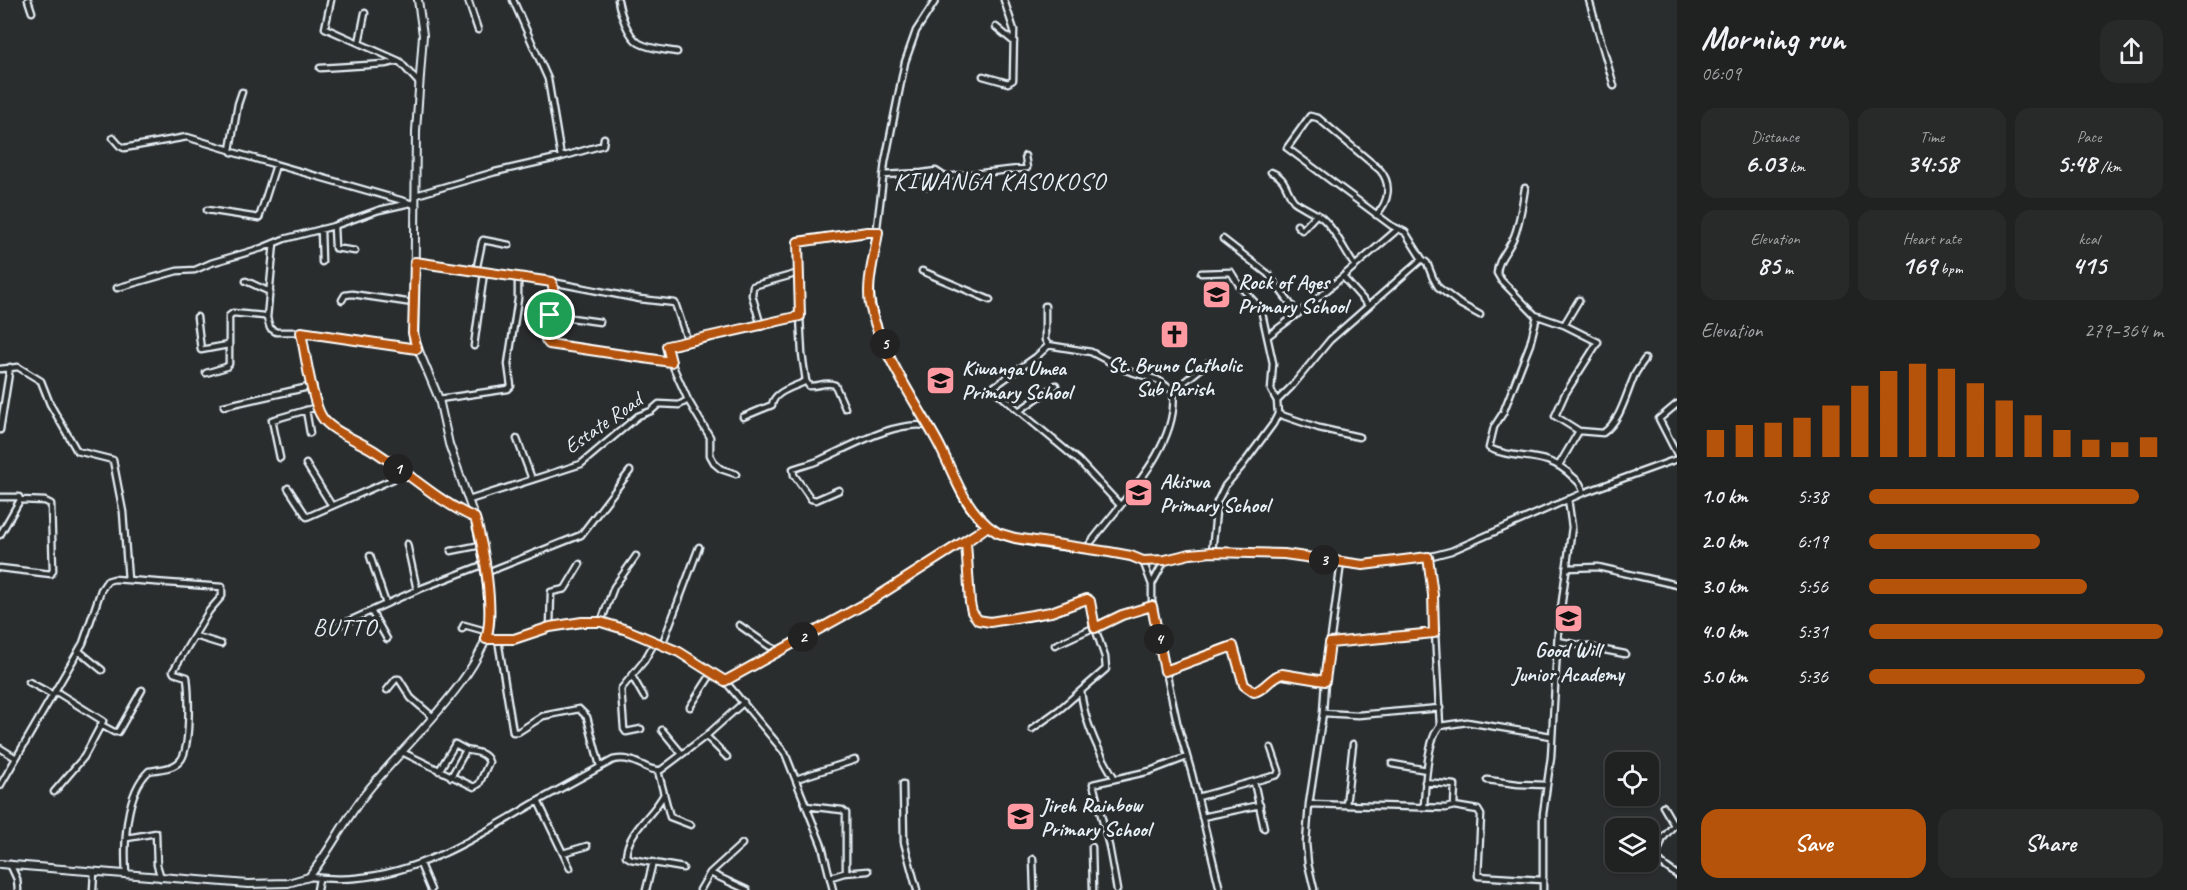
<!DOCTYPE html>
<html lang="en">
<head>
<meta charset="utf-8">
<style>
  body { margin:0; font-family:Caveat,sans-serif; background:#282a2a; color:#f1f3f6; height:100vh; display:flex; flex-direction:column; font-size:22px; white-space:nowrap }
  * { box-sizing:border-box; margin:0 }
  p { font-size:20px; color:#a2a4a5 }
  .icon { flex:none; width:33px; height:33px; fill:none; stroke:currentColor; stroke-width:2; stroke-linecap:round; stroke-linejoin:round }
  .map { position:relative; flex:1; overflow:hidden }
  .drawer { display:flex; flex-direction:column; background:#202222; width:510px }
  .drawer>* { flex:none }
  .tools { position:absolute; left:1605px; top:752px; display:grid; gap:12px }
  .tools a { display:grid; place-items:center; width:54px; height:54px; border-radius:12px; background:#202222; box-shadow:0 2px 4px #0004,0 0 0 2px #3d3f40; font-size:30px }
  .pin { position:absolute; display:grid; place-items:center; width:51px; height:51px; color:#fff; margin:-26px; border:3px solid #fff; border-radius:50%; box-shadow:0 2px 6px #0007 }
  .km { position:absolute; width:30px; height:30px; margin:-15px; border-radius:50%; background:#222; color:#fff; font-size:16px; line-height:30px; text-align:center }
  .round { display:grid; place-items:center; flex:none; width:63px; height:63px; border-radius:18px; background:#282a2a }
  .headline { display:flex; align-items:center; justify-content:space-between; height:102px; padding:0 24px }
  h1 { font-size:33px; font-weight:800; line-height:45px }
  .stats { display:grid; grid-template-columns:repeat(3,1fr); gap:9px; height:102px; padding:6px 24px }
  .stats div { display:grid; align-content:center; border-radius:15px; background:#282a2a; text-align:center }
  .stats b { font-size:26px; font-weight:800 }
  .stats small { font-size:16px; font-weight:400 }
  .stats p { font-size:16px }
  .chart { height:168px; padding:12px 24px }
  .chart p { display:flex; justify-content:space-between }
  .chart svg { width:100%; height:108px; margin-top:6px; stroke:#b45309; stroke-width:6 }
  .cta { display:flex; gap:12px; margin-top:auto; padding:12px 24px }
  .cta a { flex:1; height:69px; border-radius:18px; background:#b45309; color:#fff; font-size:24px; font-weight:800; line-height:69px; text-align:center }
  .cta a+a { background:#282a2a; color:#f1f3f6 }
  ul { padding:0 24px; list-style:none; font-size:20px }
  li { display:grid; grid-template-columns:96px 72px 1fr; align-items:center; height:45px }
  li i { height:15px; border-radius:8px; background:#b45309 }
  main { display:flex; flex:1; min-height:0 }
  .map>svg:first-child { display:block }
</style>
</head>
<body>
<main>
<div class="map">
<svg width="1677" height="890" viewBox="0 0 1677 890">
  <rect width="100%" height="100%" fill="#2a2d2e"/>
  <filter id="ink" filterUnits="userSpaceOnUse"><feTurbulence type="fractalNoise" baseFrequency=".0167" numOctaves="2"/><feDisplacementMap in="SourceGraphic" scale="12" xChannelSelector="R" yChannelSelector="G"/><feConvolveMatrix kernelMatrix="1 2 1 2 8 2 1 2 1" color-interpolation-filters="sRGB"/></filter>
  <g filter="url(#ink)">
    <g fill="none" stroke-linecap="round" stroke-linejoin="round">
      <defs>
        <path id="street" d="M28 0 32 12
          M331 0 325 28 399 61 419 83
          M468 0 478 30
          M513 0 548 79 561 157
          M618 0C620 13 628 36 639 43 649 49 666 50 677 52
          M936 0 916 31 905 62 885 162 870 284C870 342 911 392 938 441 954 473 963 518 1000 534 1033 547 1073 546 1108 552 1120 554 1132 556 1143 561L1152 585V607L1177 722 1192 774 1220 890
          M1589 0 1614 86
          M996 27 1014 42
          M359 43 365 13
          M320 68 385 64 399 61
          M983 76 1008 83 1013 80 1014 30 1004 0
          M242 92 238 104 230 150 232 152 407 202
          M113 138 120 146 124 148 187 137 230 150
          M1271 172C1287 178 1285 190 1294 201 1297 204 1316 213 1322 218 1336 230 1344 251 1355 266
          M922 173 936 171 945 177 1027 168 1025 156
          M883 175 922 173 925 176 928 186
          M1525 188C1522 205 1520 224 1513 239 1507 252 1498 259 1497 273L1501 280 1535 315 1564 325 1598 342 1565 394 1555 416 1579 431 1603 433C1620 421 1625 398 1633 379 1635 372 1641 365 1645 359
          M416 195 495 172 561 157 603 145 604 138
          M207 210 259 218 276 165
          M1376 215C1389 202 1392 184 1380 170L1318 118 1310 116 1287 148 1392 226 1405 232 1422 259 1427 263 1433 278 1438 287 1460 304 1480 315
          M1297 225 1302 230 1317 214
          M334 226 335 248 355 251
          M321 229 322 262
          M1223 239 1268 274 1298 314
          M415 262 552 282 640 299 675 303 688 342
          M476 271 482 242 483 240 509 245
          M922 271 990 300
          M1201 273 1231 272 1239 285 1261 309 1273 363 1271 390 1277 401
          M1343 277 1368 305
          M246 281 270 292
          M552 282 554 292 546 340 548 343 671 362 667 347 800 316 798 241 826 237 878 232
          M117 288 177 271 195 270 211 263 262 248 284 239 334 226 379 210 410 203 416 206
          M342 300 345 295 352 294 413 303
          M1045 306V340L1048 345 1091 352 1125 370 1158 380 1173 391C1180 449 1117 505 1086 549
          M550 315 600 322
          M1537 316 1530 344 1503 413 1494 427 1489 448C1518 462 1545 449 1573 477 1579 482 1582 485 1583 493
          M197 317 201 350 228 345
          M267 318 274 243
          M1564 325 1579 300
          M761 326 752 295 753 286 799 273
          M301 332C305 352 312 403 322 417 331 431 362 442 376 452 410 474 438 501 475 518
          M1268 336 1312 303 1398 229
          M474 346 484 273
          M671 362 688 400 710 437V455L715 464 721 469 736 474
          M0 369 18 367 41 381 50 404 77 451 113 460 123 512 128 580
          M206 373 226 367 229 364V316L233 313 264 316 267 318 270 328 276 332H301L417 349
          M806 381 809 386C818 387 825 381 835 385L845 408
          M1056 385 1019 411 1079 461 1119 504
          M1173 391 1209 362
          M439 399 508 389 511 386 508 364 518 299V278
          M1677 404 1659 419 1677 454
          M224 406 313 386
          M306 410 310 433
          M1019 411 992 388 1036 357 1049 345
          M1278 414 1319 428 1359 437
          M743 417 772 405C774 391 795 387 806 381L802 354 800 316
          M0 430 10 367
          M517 439 532 479
          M280 458 272 420 317 407
          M306 464 332 506 405 474
          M1559 465 1579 431
          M288 488 307 517 332 506
          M839 490 816 500 811 499 794 475 793 469C801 466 811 464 820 460 850 447 895 420 928 426
          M0 497H19L20 500 45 501 51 504 53 570 51 574 0 568
          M469 500 581 464 638 416 651 411 659 404 679 405 688 400
          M0 535 20 500
          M966 542 970 603 972 611 978 620C998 624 1034 617 1055 611 1066 607 1075 602 1087 599L1090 601 1095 628 1105 657 1106 669 1060 709 1032 729
          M407 544 417 590
          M451 551 481 545
          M1212 552 1217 502 1225 486 1242 466 1273 424 1278 414 1277 401 1292 386 1330 340 1422 259
          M370 556 386 604
          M1428 557 1433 595 1440 726 1467 722 1551 736
          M1143 561 1165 560 1190 554 1212 552 1284 554 1363 565 1428 557 1451 551 1583 493 1677 459
          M1566 568 1598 567 1677 585
          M485 573 581 535 630 471
          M1152 584 1165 560
          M371 611 387 639
          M601 622 614 587 636 556
          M739 625 769 646 779 651
          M550 627 551 592 565 589 580 564
          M462 629 464 625 489 632
          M327 631 417 590 485 564
          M195 636 221 644
          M486 639H514L550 627 589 622H601L627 630 679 652 725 681 785 753 822 846 833 890
          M498 640 513 732H518L543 716 579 709 587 717 600 766
          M1558 641 1625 654
          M1330 643 1434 633
          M662 645 699 547
          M1055 645 1122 615 1152 607
          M79 651 102 670
          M1165 671 1230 646 1233 647 1235 651 1244 685 1250 690 1259 691 1276 675 1282 674 1325 681
          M632 676 644 697
          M725 681 872 600 988 526
          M29 682 53 695
          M387 690 396 679H399L411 698 433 717
          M1081 691C1084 721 1099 753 1115 779
          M690 707 712 673
          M1323 713 1358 715 1440 708
          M101 725 114 732H118L142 690
          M641 729 626 732 624 729 621 689 644 661 655 642
          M662 730 682 754
          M706 736 727 757
          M0 748 16 758
          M402 752 474 787 479 784 489 762C486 752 475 752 466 750
          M1392 764 1427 770
          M439 771 455 744 466 750 451 777
          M658 771 670 817 691 825
          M796 779 855 760
          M1487 780 1518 784 1546 785
          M1254 782 1264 828
          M1425 782 1455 785 1454 806
          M903 784 904 842 917 890
          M0 786 83 643 101 590 107 581 114 579 222 587V596L209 611 173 671 174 673 187 677C189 693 191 750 180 761 173 769 159 769 149 771 125 793 124 844 126 874
          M54 792 84 757 103 721 55 691
          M664 794C653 816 628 830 626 856L631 859 683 868
          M1198 797 1277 775 1279 771 1271 748
          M1309 804 1446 808 1454 806 1478 810 1481 815 1478 876 1542 880
          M1346 805 1353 744
          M806 806 842 810 846 813V873
          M1663 806 1674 825 1663 838 1656 857 1662 864 1677 875
          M1424 807C1425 788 1427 738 1440 726
          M1202 817 1260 805
          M127 838 156 833 157 865 161 878
          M1092 847 1093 890
          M563 853 587 846
          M1033 859 1034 890
          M10 864 17 879 18 890
          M420 864 431 890
          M570 868 538 801 613 760C637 755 644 772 661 770L706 736 744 702
          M710 873 747 890
          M309 877C325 878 340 880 356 878 424 872 480 835 538 801
          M831 877 844 873 868 871
          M1314 889 1308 864 1306 843 1309 804 1323 713 1325 681 1341 563
          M93 890 94 872
          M317 890 319 879
          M646 890 653 862
          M700 890 710 873 742 844
          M1117 890 1109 846 1093 784 1150 771 1187 757
          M1543 890V814L1551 757 1558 631 1572 527 1568 499"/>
        <path id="secondary" d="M0 864 248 884 288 883 309 877C330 851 345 819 366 793 398 751 489 671 490 618L485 564 476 522 449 444 439 399 414 339 416 131 423 35 418 0"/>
      </defs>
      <!-- street casing -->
      <use href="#street" stroke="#e8f1f8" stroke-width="9"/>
      <!-- secondary casing -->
      <use href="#secondary" stroke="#e8f1f8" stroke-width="10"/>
      <!-- street -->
      <use href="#street" stroke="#2a2d2e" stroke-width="4.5"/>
      <!-- secondary -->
      <use href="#secondary" stroke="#2a2d2e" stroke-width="6"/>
    </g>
  </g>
  <g fill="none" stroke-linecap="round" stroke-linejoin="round" filter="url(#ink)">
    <defs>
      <path id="route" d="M550 315 554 292 552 282 415 262 413 333 417 349 301 332C305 352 312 403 322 417 330 431 362 442 376 452 410 474 437 501 475 518 484 547 495 611 486 639H514L550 627 582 622H601L627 630 679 652 725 681 872 600 988 526 998 533 1015 538 1109 552 1131 556 1143 561 1165 560 1190 554 1212 552 1284 554 1363 565 1428 557 1433 595 1434 633 1330 643 1325 681 1282 674C1270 677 1266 689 1254 692L1244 685 1233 646 1165 671 1152 606 1122 615 1095 628 1090 601 1087 599 1051 612 990 622 978 620 972 612 970 603 966 542 988 526C960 501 954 472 937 441 915 401 879 349 870 305 866 282 875 255 878 232H867L798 242 800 316 667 346 671 362 549 344 546 340 550 315"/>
    </defs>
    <!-- route casing -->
    <use href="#route" stroke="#fff" stroke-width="12"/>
    <!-- route -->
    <use href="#route" stroke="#b45309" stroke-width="8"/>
  </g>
  <!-- icons -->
  <defs>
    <symbol id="school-square" viewBox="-11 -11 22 22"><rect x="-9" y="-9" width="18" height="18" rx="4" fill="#ff9aa2" stroke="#2a2d2e"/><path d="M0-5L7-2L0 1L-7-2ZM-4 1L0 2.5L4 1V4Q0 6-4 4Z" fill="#111"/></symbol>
    <symbol id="church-square" viewBox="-11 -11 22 22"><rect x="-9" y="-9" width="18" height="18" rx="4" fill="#ff9aa2" stroke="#2a2d2e"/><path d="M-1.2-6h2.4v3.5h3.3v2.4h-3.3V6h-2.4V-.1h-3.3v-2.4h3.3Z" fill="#111"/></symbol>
  </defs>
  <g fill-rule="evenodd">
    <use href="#school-square" x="1200" y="278" width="33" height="33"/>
    <use href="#church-square" x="1158" y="318" width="33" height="33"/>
    <use href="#school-square" x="924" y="364" width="33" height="33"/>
    <use href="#school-square" x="1122" y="476" width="33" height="33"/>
    <use href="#school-square" x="1552" y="602" width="33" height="33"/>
    <use href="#school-square" x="1004" y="800" width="33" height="33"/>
  </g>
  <g text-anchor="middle" stroke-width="6" stroke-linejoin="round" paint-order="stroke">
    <!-- poi labels -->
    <g font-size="21" font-weight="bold" fill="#e8f1f8" stroke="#2a2d2e" text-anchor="start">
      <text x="1238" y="289">Rock of Ages<tspan x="1238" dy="24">Primary School</tspan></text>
      <text x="1175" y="372" text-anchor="middle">St. Bruno Catholic<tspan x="1175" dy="24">Sub Parish</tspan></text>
      <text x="962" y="375">Kiwanga Umea<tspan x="962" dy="24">Primary School</tspan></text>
      <text x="1160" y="488">Akiswa<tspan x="1160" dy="24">Primary School</tspan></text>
      <text x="1568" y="657" text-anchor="middle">Good Will<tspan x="1568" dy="24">Junior Academy</tspan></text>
      <text x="1041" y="812">Jireh Rainbow<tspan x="1041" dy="24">Primary School</tspan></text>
    </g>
    <!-- street labels -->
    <g font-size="21" fill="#e8f1f8" stroke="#2a2d2e">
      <text transform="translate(603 423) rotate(-35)" y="7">Estate Road</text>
    </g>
    <!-- quarter labels -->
    <g font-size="24" letter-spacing="1.5" fill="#e8f1f8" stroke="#2a2d2e">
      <text x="1000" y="189">KIWANGA KASOKOSO</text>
      <text x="345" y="635">BUTTO</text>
    </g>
  </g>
</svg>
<div class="tools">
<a><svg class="icon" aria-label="locate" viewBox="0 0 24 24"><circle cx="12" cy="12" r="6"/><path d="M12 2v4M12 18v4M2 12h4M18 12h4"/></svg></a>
<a><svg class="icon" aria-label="layers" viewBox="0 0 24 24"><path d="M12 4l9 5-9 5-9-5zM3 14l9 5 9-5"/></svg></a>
</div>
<div class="pin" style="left:550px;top:315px;background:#1e9e55"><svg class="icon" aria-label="arrive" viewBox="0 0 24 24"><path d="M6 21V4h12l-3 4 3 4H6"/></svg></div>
<b class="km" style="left:398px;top:469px">1</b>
<b class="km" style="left:803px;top:637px">2</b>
<b class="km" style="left:1324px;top:560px">3</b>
<b class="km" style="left:1159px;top:639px">4</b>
<b class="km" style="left:885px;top:344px">5</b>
</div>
<section class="drawer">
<div class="headline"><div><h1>Morning run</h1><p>06:09</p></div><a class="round"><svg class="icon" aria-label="share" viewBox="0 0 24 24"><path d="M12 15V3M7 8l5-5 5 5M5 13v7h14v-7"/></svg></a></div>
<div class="stats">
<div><p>Distance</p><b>6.03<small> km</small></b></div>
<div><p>Time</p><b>34:58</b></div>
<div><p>Pace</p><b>5:48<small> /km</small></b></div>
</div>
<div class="stats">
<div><p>Elevation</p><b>85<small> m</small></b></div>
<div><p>Heart rate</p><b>169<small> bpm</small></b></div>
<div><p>kcal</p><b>415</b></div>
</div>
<div class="chart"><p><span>Elevation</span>279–364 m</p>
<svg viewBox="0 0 160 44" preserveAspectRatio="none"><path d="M5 44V33M15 44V31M25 44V30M35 44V28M45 44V23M55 44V15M65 44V9M75 44V6M85 44V8M95 44V14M105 44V21M115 44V27M125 44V33M135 44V37M145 44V38M155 44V36"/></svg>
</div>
<ul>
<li><b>1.0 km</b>5:38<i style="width:92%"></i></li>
<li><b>2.0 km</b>6:19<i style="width:58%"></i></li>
<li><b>3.0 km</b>5:56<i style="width:74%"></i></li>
<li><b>4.0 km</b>5:31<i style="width:100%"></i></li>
<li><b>5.0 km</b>5:36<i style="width:94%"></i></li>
</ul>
<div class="cta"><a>Save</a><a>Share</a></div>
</section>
</main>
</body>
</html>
